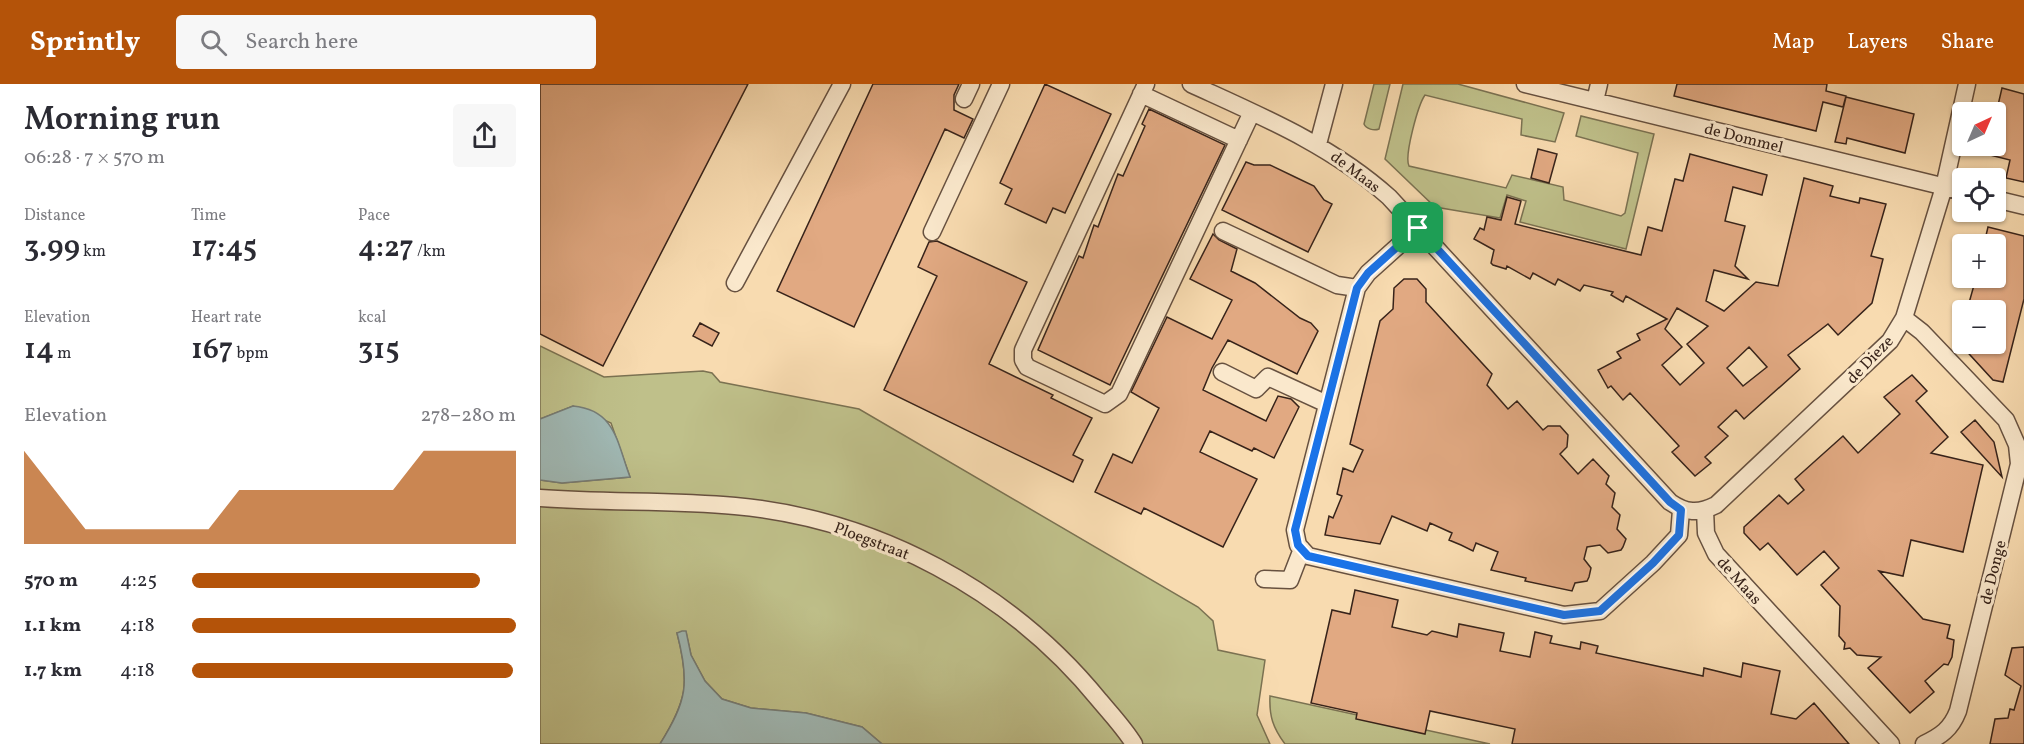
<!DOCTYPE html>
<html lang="en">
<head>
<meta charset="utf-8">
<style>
  body { margin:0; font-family:Vollkorn,serif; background:#f7f7f7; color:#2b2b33; height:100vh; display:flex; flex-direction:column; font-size:22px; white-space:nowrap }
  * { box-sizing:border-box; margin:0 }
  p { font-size:20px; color:#7c7c81 }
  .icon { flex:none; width:33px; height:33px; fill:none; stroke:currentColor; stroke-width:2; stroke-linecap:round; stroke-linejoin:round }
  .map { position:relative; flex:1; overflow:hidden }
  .panel { display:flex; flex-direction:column; background:#fff; width:540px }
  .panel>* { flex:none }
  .needle { width:39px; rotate:44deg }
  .tools { position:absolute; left:1412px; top:18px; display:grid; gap:12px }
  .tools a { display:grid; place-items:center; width:54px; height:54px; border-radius:6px; background:#fff; box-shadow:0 2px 4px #0004; font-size:30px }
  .pin { position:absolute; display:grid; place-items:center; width:51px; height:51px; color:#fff; margin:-26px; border-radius:12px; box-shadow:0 3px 9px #0006 }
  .round { display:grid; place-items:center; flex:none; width:63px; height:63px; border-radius:6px; background:#f7f7f7 }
  .head { display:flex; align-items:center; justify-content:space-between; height:102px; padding:0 24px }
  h1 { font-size:33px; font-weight:600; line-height:45px }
  .metrics { display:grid; grid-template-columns:repeat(3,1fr); gap:9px; height:102px; padding:6px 24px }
  .metrics div { display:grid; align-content:center }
  .metrics b { font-size:30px; font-weight:600 }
  .metrics small { font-size:16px; font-weight:400 }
  .metrics p { font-size:16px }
  .chart { height:168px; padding:12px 24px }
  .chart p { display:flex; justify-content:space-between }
  .chart svg { width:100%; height:108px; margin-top:6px; fill:#b45309; opacity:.7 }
  ul { padding:0 24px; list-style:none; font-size:20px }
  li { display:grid; grid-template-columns:96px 72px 1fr; align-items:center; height:45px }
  li i { height:15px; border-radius:8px; background:#b45309 }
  header { display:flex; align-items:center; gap:36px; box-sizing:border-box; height:84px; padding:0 30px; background:#b45309; color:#fff }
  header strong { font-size:28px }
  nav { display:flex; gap:33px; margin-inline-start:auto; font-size:21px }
  .search { width:420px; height:54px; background:#f7f7f7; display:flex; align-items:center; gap:15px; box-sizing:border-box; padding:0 21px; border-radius:6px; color:#7c7c81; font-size:22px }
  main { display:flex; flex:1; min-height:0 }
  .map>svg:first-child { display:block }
</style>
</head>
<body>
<header>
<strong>Sprintly</strong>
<div class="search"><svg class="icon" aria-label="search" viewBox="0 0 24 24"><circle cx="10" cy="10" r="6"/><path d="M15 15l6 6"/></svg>Search here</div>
<nav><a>Map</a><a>Layers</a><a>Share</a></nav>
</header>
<main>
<section class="panel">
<div class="head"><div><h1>Morning run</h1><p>06:28 · 7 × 570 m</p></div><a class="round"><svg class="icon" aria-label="share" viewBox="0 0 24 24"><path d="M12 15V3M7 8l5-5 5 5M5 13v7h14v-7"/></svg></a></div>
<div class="metrics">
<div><p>Distance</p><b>3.99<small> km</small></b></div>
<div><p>Time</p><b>17:45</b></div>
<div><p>Pace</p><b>4:27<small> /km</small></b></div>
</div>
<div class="metrics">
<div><p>Elevation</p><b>14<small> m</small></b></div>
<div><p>Heart rate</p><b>167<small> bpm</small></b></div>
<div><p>kcal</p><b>315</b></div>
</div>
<div class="chart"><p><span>Elevation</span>278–280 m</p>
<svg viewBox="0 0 160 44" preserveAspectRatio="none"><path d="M0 44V6L10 22L20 38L30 38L40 38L50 38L60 38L70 22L80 22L90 22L100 22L110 22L120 22L130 6L140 6L150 6L160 6V44z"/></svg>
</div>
<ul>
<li><b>570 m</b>4:25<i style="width:89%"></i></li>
<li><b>1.1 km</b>4:18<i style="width:100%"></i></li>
<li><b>1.7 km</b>4:18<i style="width:99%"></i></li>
</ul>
</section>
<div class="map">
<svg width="1484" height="660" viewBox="0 0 1484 660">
  <rect width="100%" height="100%" fill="#f8dbb0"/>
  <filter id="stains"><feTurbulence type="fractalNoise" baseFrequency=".00333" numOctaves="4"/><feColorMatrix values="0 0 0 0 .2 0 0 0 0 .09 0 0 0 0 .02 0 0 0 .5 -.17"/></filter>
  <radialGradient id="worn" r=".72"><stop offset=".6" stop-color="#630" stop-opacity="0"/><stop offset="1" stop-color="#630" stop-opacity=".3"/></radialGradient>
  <!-- green -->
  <path fill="#bfc08a" stroke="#7b7252" stroke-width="1.5" d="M834 0H850L839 45C834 47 826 45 824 40Z
    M863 0H918L1024 29 1015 58 981 51 982 35 885 11C878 21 864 72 869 82L966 104 972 91 1023 103 1024 116 1081 132 1085 129 1098 69 1036 52 1041 32 1114 50 1086 165 980 138 986 117 967 111 960 134 895 123 845 75Z
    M0 262 64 293 163 287 172 289 180 298 319 325 658 523 673 537 678 566 725 576 717 631 730 660H601L554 598 517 560 482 530 302 436 0 406V396L22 399 90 393 71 339 33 322 0 335Z
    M0 419 196 427 299 446 396 487 510 568 588 660H342L322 643 266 629 211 624 182 615 165 597 151 571 146 548 137 549C150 599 147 617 120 660H0Z
    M730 612 950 660H745C733 644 729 632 730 612Z"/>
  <!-- water -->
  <path fill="#a0b9b5" stroke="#767d77" stroke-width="1.5" d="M33 322C76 326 77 359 90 393L22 399 0 396V335Z
    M142 547H146L151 571 165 597 182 615 211 624 266 629 322 643 342 660H120C147 617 150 599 137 549Z"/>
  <!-- building -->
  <path fill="#e1a982" stroke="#37231a" stroke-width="1.5" fill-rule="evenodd" d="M0 0H208L63 282 0 250Z
    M333 0H419L414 11V26L433 35 424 54 405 45 314 243 237 207Z
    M505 0 571 30 525 129 513 124 506 139 465 120 472 105 460 99Z
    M1137 0H1287L1286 7 1306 12 1303 23 1283 18 1276 47 1134 12Z
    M1462 4 1484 10V98L1466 94 1470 76 1430 66V62H1455V34Z
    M1306 13 1374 30 1365 69 1307 54 1306 60 1295 58Z
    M609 25 685 61 570 301 498 266 539 172 543 174 554 141 558 143 578 90 583 92 605 42 602 40Z
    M998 65 1017 70 1009 99 991 94Z
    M1150 70 1227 91 1222 111 1193 103 1185 137 1205 142 1195 182 1208 195 1174 186 1166 217 1184 227 1216 198 1238 202 1264 94 1293 102 1290 112 1319 119 1320 114 1346 120 1331 172 1343 175 1332 219 1298 251 1288 240 1248 271 1260 285 1204 335 1196 326 1178 343 1188 352 1165 373 1171 379 1155 392 1132 368 1139 362 1090 309 1083 316 1071 302 1068 304 1058 286 1081 274 1077 268 1100 256 1097 250 1127 235 1086 212 1083 218 1071 211 1073 208 1044 201 1040 207 1018 195 1015 201 993 189 990 195 967 182 966 185 953 181 951 179 954 166 934 155 940 144 944 146 947 133 961 136 967 113 981 117 975 140 1101 171 1108 143 1122 147 1135 95 1143 97ZM1137 224 1168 242 1147 260 1164 279 1140 301 1122 281 1142 263 1125 245ZM1209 263 1227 283 1203 302 1187 284Z
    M706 78 714 81H730L755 93 774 102 784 116 792 120 768 168 682 126Z
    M1448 143 1484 152V215L1463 298 1453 296 1420 260H1455V226H1427L1436 194H1455V160H1444Z
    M673 150 679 156 697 165 691 187 715 199 760 234 771 239 778 247 757 290 688 256 672 284 663 306 726 337 738 312 751 315 759 323 734 374 714 364 712 367 670 347 660 368 717 395 683 463 604 424 601 430 555 408 573 370 592 379 619 324 591 308 627 233 672 255 692 216 650 195Z
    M397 157 487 198 449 280 513 311 511 314 552 334 533 371 543 376 533 398 344 306 397 192 378 183 389 158Z
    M864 195H877L886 205V218L952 290 947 301 968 325 977 317 1003 346 1008 342H1020L1028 351 1027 363 1020 370 1038 390 1053 375 1069 392 1066 400 1075 409 1072 423 1080 431 1077 445 1086 455 1083 463 1081 466 1068 469 1060 461 1047 463 1044 475 1051 484 1049 493 1047 497 1035 499 1032 507 985 497 986 494 951 486 958 468 936 459 933 467 921 461 909 456 912 449 890 439 887 447 852 432 840 460 785 451 789 432 793 434 802 412 797 410 803 384 813 388 823 366 810 360 840 237 853 225 854 204Z
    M160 239 179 249 172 262 153 252Z
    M1372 291 1387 307 1376 317 1408 353 1391 369 1443 381 1423 468 1371 456 1363 492 1339 487 1383 535 1410 541 1407 554 1414 556 1412 573 1408 581 1404 580 1385 597 1394 608 1370 629 1328 584 1341 573 1317 571 1310 564 1304 565 1305 559 1299 552 1300 522 1281 501 1299 484 1284 467 1257 491 1228 459 1220 466 1204 449V443L1239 411 1248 420 1264 406 1255 395 1303 352 1318 369 1360 330 1344 313Z
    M1435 336 1454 358 1462 393 1421 348Z
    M815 506 858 516 852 543 887 551 892 547 917 553 919 540 964 549 960 567 990 573 995 548 1012 552 1010 559 1040 565 1041 558 1058 562 1056 569 1163 592 1164 584 1201 593 1203 579 1240 587 1231 630 1256 635 1274 619 1309 660H972L975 645 890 627 885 650 816 635 817 629 771 619 792 526 810 530Z
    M1484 563V660H1450L1455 635 1468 634 1470 625 1474 626 1481 602 1465 591 1472 564Z"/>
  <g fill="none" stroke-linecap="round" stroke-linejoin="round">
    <defs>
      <path id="minor" d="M606 0 483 266V276L487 283 565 320 579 310 712 28
        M651 0C721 32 791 61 849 113L1130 418C1146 429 1158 430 1176 421L1350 257 1364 234 1404 103 1427 0
        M985 0 1422 107
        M601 10 699 56
        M424 15 431 0
        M1055 17 1059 0
        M778 60 794 0
        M1455 115 1484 122
        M878 144 828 189 817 204 755 446 758 461 768 472 1024 531 1060 527 1113 479 1139 451 1141 426
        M683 147 797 201 817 204
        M392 148 461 0
        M195 199 302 0
        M1364 234 1382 248 1466 336 1477 361 1479 380 1418 627C1411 645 1401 652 1384 660
        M682 288 716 305 728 293 787 320
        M0 414C65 419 130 416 195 422 337 435 471 507 560 617 572 631 585 645 594 660
        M1165 426 1166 449 1176 470 1351 660
        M724 495 750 496 762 465"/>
    </defs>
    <!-- minor casing -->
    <use href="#minor" stroke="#675140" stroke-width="19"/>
    <!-- minor -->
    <use href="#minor" stroke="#fae8cc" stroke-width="16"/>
  </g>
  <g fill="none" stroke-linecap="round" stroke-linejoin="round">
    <defs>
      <path id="route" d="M878 144 1130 418 1141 426 1139 451 1113 479 1060 527 1024 531 768 472 758 461 755 446 817 204 828 189Z"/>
    </defs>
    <!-- route casing -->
    <use href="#route" stroke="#fff" stroke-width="12"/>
    <!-- route -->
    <use href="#route" stroke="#1a73e8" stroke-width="8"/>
  </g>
  <g text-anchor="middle" stroke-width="6" stroke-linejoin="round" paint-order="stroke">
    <!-- street labels -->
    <g font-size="16" fill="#37231a" stroke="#fae8cc">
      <text transform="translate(1204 53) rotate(14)" y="6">de Dommel</text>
      <text transform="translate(816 87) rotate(37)" y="6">de Maas</text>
      <text transform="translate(1329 275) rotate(-46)" y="6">de Dieze</text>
      <text transform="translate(332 456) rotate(21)" y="6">Ploegstraat</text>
      <text transform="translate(1452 488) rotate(-76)" y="6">de Donge</text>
      <text transform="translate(1200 496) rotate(48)" y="6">de Maas</text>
    </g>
  </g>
  <rect width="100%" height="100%" filter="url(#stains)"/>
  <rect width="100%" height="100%" fill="url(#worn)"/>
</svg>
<div class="tools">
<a><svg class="needle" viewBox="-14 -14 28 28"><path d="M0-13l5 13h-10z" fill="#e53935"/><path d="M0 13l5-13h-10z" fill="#7c7c81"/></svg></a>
<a><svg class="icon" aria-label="locate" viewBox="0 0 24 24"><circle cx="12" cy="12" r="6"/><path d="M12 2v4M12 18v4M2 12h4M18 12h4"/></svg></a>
<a>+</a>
<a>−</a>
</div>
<div class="pin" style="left:878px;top:144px;background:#1e9e55"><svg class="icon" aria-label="arrive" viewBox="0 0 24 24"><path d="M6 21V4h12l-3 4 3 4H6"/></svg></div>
</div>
</main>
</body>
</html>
